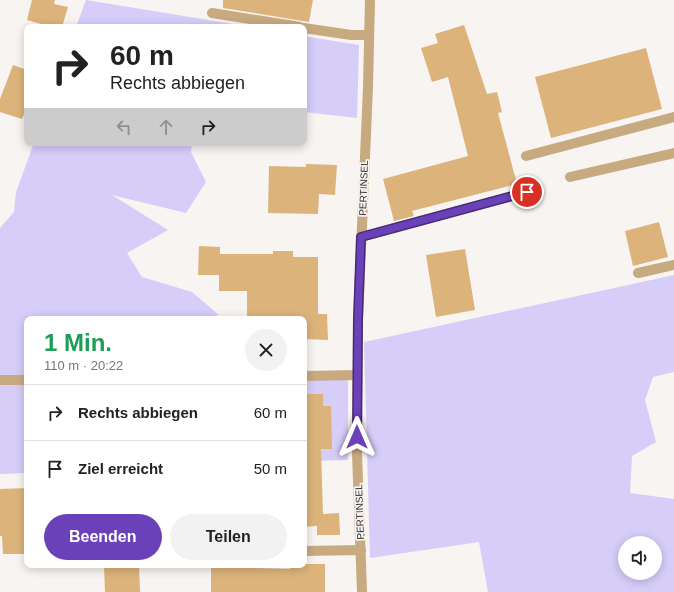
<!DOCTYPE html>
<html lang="de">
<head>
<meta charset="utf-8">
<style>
  :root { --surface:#fff; --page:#f2f2f2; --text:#222; --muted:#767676; --line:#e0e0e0; --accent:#6b41ba }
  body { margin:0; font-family:Arial,sans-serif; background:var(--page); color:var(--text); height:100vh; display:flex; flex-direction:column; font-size:15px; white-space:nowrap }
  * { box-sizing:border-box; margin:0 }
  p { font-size:13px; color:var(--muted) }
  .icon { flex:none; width:22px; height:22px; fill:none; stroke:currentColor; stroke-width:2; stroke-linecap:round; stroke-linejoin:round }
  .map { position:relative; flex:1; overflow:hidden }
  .side { position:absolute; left:24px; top:316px; width:283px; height:252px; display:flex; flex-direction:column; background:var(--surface); border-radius:8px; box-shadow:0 2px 10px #0003 }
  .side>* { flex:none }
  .guide { position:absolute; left:24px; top:24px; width:283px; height:122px; border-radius:8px; box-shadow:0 2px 10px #0003; background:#fff; color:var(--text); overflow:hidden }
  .buttons { position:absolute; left:618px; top:536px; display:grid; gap:8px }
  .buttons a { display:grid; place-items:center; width:44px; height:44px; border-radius:50%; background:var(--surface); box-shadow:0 2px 10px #0003; font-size:20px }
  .pin { position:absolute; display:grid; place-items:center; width:34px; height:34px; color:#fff; margin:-17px; border:2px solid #fff; border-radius:50%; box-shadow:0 1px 4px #0007 }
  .me { position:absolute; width:44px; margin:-22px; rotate:0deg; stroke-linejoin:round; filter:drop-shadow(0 0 3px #0008) }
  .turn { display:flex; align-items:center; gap:14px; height:84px; padding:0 20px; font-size:18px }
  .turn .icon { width:52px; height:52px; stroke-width:2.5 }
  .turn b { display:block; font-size:28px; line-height:34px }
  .lanes { display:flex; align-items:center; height:38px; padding:0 20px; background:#0003; justify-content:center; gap:20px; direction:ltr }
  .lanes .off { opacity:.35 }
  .round { display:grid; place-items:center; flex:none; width:42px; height:42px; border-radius:21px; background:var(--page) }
  .summary { display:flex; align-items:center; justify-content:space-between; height:68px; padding:0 20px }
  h1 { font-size:24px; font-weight:700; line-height:30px; color:#1e9e55 }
  .cta { display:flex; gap:8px; margin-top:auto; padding:8px 20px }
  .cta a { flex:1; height:46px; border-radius:24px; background:var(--accent); color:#fff; font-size:16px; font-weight:700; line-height:46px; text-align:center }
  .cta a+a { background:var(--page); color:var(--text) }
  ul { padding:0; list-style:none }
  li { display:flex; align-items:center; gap:12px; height:56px; padding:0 20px; border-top:1px solid var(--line) }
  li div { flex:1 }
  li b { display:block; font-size:15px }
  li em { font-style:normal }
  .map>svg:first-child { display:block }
</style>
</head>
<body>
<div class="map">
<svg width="674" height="592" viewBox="0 0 674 592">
  <rect width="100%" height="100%" fill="#f7f4f2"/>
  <path fill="#d6cdf9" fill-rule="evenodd" d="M86,0L251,27H76Z
    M304,36L359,45L357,118L304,112Z
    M34,143H192L191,152L206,182L186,213L112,195L168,230L127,253L142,277L192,292L219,315L193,319H27V473L0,474V228L14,212L16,192Z
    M674,275V372L653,377L645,400L656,442L632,456L630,493L674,499V592H488L479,542L370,558L364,342ZM625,543H655V573H625Z
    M304,375L348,378V460L304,461Z"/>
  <path fill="#dcb47b" d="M32,0H55L54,4L68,7L62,27H52L27,20Z
    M223,0H313L309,22L223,8Z
    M464,25L487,94L497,92L502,112L498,113L517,184L412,211L414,216L394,221L383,179L468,156L448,77L432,82L421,48L438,43L435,34Z
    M646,48L662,109L551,138L535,77Z
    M13,65L27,70V107L22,119L0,112V99Z
    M306,164L337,165L335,195L319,194L318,214L268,213L269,166L306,167Z
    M659,222L668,257L633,266L625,231Z
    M199,246L220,247V254H273V251H293V257H318V314H327L328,340L304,339V319H247V291H219V275H198Z
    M465,249L475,310L436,317L426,255Z
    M304,394H323V406H331L332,449H321L323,514L339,513L340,535H317V526L304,527Z
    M27,488V554H3L2,536H0V489Z
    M304,564H325V592H211V565H255L256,568L290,569V565Z
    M104,565H139L140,592H105Z"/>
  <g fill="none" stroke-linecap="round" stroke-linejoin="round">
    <path stroke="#c7aa80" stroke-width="10" d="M212,13L300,27
      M304,28L351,35H369
      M526,156L674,117
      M570,177L674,153
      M361,237L527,192
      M638,273L674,265
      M304,376L357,375
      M0,380H27
      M304,551L361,550"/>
    <path stroke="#c7aa80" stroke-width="10" d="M362,592L357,453L358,319L368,87L370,0"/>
  </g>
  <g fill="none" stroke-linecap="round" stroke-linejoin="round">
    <g stroke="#462a79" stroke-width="10">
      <path id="route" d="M357,437L358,319L361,237L527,192"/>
    </g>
    <use href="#route" stroke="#6b41ba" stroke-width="7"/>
  </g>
  <g text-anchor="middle" stroke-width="3.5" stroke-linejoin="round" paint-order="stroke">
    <g font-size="10" fill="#393837" stroke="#f7f4f2">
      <text transform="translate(363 188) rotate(-88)" y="4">PERTINSEL</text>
      <text transform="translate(359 512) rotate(-92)" y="4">PERTINSEL</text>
    </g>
  </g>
</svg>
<div class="buttons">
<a><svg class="icon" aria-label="sound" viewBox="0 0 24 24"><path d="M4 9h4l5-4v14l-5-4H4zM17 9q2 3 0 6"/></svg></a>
</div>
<div class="pin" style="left:527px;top:192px;background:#d93025"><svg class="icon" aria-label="arrive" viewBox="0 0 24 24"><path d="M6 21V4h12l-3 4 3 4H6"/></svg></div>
<svg class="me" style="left:357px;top:437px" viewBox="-20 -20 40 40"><path d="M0-17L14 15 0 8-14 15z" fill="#6b41ba" stroke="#fff" stroke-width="4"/></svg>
<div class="guide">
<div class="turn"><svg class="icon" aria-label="right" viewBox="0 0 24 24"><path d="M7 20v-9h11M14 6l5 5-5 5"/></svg><div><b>60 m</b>Rechts abbiegen</div></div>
<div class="lanes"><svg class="icon off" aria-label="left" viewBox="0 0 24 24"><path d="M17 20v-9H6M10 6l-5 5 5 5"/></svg><svg class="icon off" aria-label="ahead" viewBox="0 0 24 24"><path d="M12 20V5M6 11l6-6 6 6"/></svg><svg class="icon" aria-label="right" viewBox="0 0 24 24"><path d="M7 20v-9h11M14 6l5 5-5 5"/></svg></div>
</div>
<section class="side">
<div class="summary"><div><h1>1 Min.</h1><p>110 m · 20:22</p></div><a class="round"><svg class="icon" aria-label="close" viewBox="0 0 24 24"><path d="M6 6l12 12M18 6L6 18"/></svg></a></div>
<ul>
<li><svg class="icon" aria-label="right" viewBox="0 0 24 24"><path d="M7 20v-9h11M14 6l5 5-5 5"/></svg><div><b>Rechts abbiegen</b></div><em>60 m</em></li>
<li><svg class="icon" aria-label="arrive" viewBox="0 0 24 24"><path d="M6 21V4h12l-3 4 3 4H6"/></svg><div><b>Ziel erreicht</b></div><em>50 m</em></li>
</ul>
<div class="cta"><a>Beenden</a><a>Teilen</a></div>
</section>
</div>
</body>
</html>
